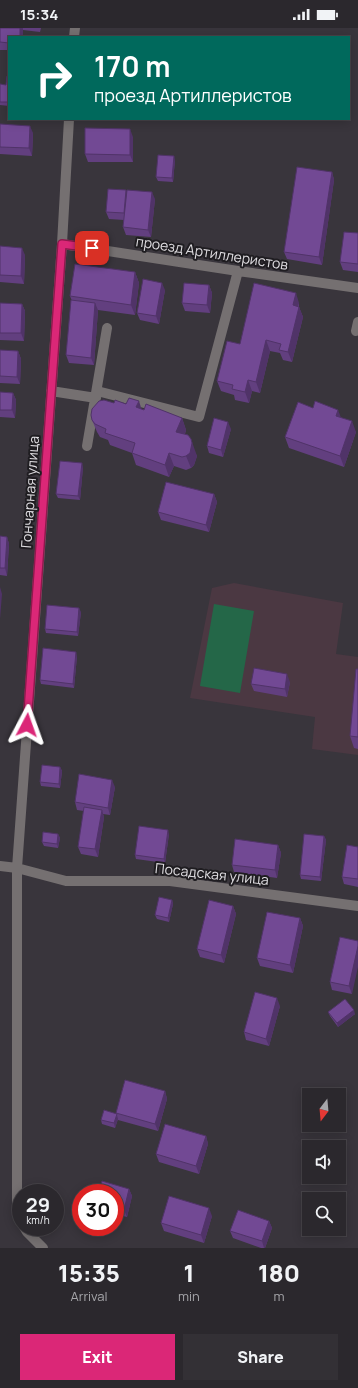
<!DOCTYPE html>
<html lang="en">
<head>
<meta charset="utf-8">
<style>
  :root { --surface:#2b282d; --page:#333035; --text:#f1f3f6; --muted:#a6a6aa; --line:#474449; --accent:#db2777 }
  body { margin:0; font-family:Manrope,sans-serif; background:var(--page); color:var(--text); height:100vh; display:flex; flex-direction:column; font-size:15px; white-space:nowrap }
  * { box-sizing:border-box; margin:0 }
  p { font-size:13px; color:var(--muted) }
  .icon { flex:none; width:22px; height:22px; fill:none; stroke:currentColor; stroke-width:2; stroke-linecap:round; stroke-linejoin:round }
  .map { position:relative; height:1220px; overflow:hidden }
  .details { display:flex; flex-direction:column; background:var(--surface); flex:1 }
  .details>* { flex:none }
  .guide { position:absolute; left:8px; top:8px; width:342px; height:84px; border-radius:0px; box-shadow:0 2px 10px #0003,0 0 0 1px var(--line); background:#00695c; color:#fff; overflow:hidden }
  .needle { width:26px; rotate:196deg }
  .controls { position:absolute; left:302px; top:1060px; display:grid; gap:8px }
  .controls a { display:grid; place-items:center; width:44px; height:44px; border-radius:0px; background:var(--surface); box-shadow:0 2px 10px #0003,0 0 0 1px var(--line); font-size:20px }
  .speed { position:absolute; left:12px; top:1156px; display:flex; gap:8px; font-size:20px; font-weight:700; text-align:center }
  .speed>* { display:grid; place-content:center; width:52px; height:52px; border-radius:50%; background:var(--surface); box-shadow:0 2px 10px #0003,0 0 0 1px var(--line); line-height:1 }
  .speed small { font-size:10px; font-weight:400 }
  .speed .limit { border:6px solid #d22; background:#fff; color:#111 }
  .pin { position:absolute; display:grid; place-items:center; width:34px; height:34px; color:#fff; margin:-17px; border-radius:8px; box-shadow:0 2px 6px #0006 }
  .me { position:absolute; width:44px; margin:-22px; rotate:4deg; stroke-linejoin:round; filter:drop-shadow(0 0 3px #0008) }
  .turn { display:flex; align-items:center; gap:14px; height:84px; padding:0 20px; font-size:18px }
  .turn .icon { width:52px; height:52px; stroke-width:2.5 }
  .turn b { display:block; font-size:28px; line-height:34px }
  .eta { display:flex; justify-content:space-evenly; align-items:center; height:68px; text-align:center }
  .eta b { font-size:24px; font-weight:800; line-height:28px }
  .action { display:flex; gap:8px; margin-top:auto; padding:8px 20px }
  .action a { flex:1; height:46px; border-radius:0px; background:var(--accent); color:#fff; font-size:16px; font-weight:800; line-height:46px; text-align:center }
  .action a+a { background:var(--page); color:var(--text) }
  .status { display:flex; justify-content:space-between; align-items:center; height:28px; padding:0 20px; background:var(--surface); direction:ltr }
  .status svg { height:11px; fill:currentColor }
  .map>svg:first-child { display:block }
</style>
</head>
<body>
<div class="status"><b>15:34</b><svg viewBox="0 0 49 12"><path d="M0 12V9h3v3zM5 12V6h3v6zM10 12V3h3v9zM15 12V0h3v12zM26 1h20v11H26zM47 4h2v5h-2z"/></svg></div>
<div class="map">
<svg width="358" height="1220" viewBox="0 0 358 1220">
  <rect width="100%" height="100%" fill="#39353c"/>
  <path fill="#4b3842" d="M234,555L343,575L336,626L358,629V727L312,721L315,689L190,670L212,560Z"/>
  <path fill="#246748" d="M214,576L254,583L240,665L200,658Z"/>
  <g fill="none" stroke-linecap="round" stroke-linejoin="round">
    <path stroke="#757071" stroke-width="10" d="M74,9L75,0
      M62,216L238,243L358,260
      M356,303L358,294
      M51,363L96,370
      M97,363L199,389L238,243
      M87,418L107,300
      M0,838L17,840L66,853H170L358,878
      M21,1193L17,1185V840L62,216L69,91
      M24,1199L27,1204L43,1220"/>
  </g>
  <path fill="#623f7f" d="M0,0H41L40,4L23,2L9,9V22H0Z
    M9,48V78L0,77V56L6,57Z
    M92,91H130V93Z
    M0,96L33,105L32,128L0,126Z
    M133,109V134H88L85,126Z
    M175,132L173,154L158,153L156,149Z
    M332,144L334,152L322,237L287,231L284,224Z
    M126,162L127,165L155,171L151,209L126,207L123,199L124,192L109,191L106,184Z
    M358,205V244L343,242L340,234Z
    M0,218L25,227L24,256L0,254Z
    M135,244L139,255L135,287L98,282L94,337L69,335L66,327L72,273L70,268Z
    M209,257L212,265L210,285L185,283L182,275Z
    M165,262L159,296L140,292L137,285Z
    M0,275L22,276L25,283L24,313L0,312Z
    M299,275V279L303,289L292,334L283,332L280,325L270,323L260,365L252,363L249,375L235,372L234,367L221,363L217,353L240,316Z
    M0,322L18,323L21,331L20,356L0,355Z
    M0,364L13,365L16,372L15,390L0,389Z
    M142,381L182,390L186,402L185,406L197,428L194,437L191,440L186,442L174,438L169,449L136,437L132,425L110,417L108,412L100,409L97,404L92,392Z
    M341,390L356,404L344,439L289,420L285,409Z
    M231,401L223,429L209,425L207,418Z
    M83,439L80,472L58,470L56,466Z
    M214,466L217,474L209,504L161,492L158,484Z
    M0,508L7,509L9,516L7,548L0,547Z
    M81,584L78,608L46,605L45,601Z
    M77,628L74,660L41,656L40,652Z
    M358,641V721L354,720L350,708Z
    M290,654L287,669L254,663L251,656Z
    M60,739L62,743L60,760L41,758L40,754Z
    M115,759L110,787L103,786L104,789L98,829L81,826L78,819L84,783L77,782L75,774Z
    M58,806L60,810L58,820L44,818L42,814Z
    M169,806L165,835L136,831L135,827Z
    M324,808L326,812L321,853L301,851L300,847Z
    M278,817L281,825L277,850L234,844L232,837Z
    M358,819V859L344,856L342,849Z
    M172,872L173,876L169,894L157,891L155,887Z
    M233,878L236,886L224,935L200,929L197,921Z
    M300,890L303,898L293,945L260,938L257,930Z
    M340,909L352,966L332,962L330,954Z
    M280,978L269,1018L246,1012L244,1004Z
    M328,984L355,986L338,999L330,988Z
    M165,1063L167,1071L158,1103L118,1092V1091L115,1100L102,1096L101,1092L116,1086V1085Z
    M206,1108L208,1116L199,1146L159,1134L156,1126Z
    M129,1161L132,1168L127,1189L115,1186V1165Z
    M212,1188L204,1215L164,1203L161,1195Z
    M269,1193L272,1200L265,1220H261L233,1210L230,1203Z"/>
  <path fill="#503368" d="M20,0H23V9H20Z
    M30,98L33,105L32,128L29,120Z
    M130,101L133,109V134L130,127Z
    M174,128L175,132L173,154L172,150Z
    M332,144L334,152L322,237L319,229Z
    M126,162L128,169L127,192L124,185Z
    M152,164L155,171L151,209L148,202Z
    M22,220L25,227L24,256L21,248Z
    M135,244L139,255L135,287L131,277Z
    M162,255L165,262L159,296L156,288Z
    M209,257L212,265L210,285L207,277Z
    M296,265L299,275L296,287L293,277Z
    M95,275L98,282L94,337L91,330Z
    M22,276L25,283L24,313L21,305Z
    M299,279L303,289L292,334L288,324Z
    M266,312L270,323L260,365L256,354Z
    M18,323L21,331L20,356L17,349Z
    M248,352L252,363L249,375L245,364Z
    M13,365L16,372L15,390L12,382Z
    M139,373L143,386L136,379Z
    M338,382L342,392L336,388Z
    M182,390L186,402L181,416L176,404Z
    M352,393L356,404L344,439L340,428Z
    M228,394L231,401L223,429L221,422Z
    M191,411L197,428L194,437L191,440L186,428Z
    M169,425L174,438L169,449L165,437Z
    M82,435L83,439L80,472L78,468Z
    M214,466L217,474L209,504L206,497Z
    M7,509L9,516L7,548L5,540Z
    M0,559L2,566L0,591Z
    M79,580L81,584L78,608L77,604Z
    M76,624L77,628L74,660L73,656Z
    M287,646L290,654L287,669L285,661Z
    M60,739L62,743L60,760L59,756Z
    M112,752L115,759L110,787L108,780Z
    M102,782L104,789L98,829L95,821Z
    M168,802L169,806L165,835L164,831Z
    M58,806L60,810L58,820L57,816Z
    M324,808L326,812L321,853L320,849Z
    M278,817L281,825L277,850L275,842Z
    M172,872L173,876L169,894L168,890Z
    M233,878L236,886L224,935L221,927Z
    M300,890L303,898L293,945L290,937Z
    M358,918V939L352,966L349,958Z
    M277,970L280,978L269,1018L266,1011Z
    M354,982L355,986L338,999L337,995Z
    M165,1063L167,1071L158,1103L155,1096Z
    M117,1087L118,1091L115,1100L114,1095Z
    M206,1108L208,1116L199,1146L196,1138Z
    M129,1161L132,1168L127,1189L124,1182Z
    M209,1180L212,1188L204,1215L201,1207Z
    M269,1193L272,1200L265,1220H264L262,1213Z"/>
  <path fill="#724994" stroke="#503368" d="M0,0H20V9H9V15L0,14Z
    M7,48H9V74H0V56L6,57Z
    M0,96L30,98L29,120L0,119Z
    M85,100L130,101V127L85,126Z
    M158,127L174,128L172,150L156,149Z
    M297,139L332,144L319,229L284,224Z
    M108,161L126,162L124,185L106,184Z
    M127,162L152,164L148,202L123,199Z
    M344,204L358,205V236L340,234Z
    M0,218L22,220L21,248L0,247Z
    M75,236L135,244L131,277L70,268Z
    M143,251L162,255L156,288L137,285Z
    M184,255L209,257L207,277L182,275Z
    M254,255L296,265L293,277L299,279L288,324L279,322L281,316L266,312L256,354L248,352L245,364L232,361L233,357L217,353L227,313L240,316Z
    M71,272L95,275L91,330L66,327Z
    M0,275L22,276L21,305H0Z
    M0,322L18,323L17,349L0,348Z
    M0,364L13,365L12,382H0Z
    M129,370L139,373L136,379L144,382L146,376L182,390L176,404L188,407L191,411L192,415L190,425L186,428L182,429L169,425L165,437L132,425L135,415L105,405L106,401L95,396L92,392L91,387L92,381L99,373L104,372L114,375L115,372L126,376Z
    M315,373L338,382L336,388L352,393L340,428L285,409L298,374L313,380Z
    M214,390L228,394L221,422L207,418Z
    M60,433L82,435L78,468L56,466Z
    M166,454L214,466L206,497L158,484Z
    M0,508L7,509L5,540H0Z
    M47,577L79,580L77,604L45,601Z
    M43,620L76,624L73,656L40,652Z
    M254,640L287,646L285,661L251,656Z
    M356,641H358V709L350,708Z
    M42,737L60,739L59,756L40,754Z
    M79,746L112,752L108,780L75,774Z
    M84,779L102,782L95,821L78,819Z
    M139,798L168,802L164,831L135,827Z
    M43,804L58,806L57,816L42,814Z
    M304,806L324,808L320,849L300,847Z
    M235,811L278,817L275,842L232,837Z
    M347,817L358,819V851L342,849Z
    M159,869L172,872L168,890L155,887Z
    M209,872L233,878L221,927L197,921Z
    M267,884L300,890L290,937L257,930Z
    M340,909L358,913V918L349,958L330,954Z
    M255,964L277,970L266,1011L244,1004Z
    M345,971L354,982L337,995L328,984Z
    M125,1052L165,1063L155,1096L116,1085Z
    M104,1082L117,1086L114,1095L101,1092Z
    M165,1096L206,1108L196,1138L156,1126Z
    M102,1153L129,1161L124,1182L115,1180V1165H99Z
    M169,1168L209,1180L201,1207L161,1195Z
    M238,1182L269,1193L262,1213L230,1203Z"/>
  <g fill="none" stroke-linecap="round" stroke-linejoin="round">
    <g stroke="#8e194d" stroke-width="10">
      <path id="route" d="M27,697L62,216L92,220"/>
    </g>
    <use href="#route" stroke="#db2777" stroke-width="7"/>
  </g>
  <g text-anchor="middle" stroke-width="4" stroke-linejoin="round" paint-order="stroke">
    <g font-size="14" fill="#e0dee2" stroke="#1f1d21">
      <text transform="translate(212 225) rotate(9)" y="5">проезд Артиллеристов</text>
      <text transform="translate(30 464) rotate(-86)" y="5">Гончарная улица</text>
      <text transform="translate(212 846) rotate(6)" y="5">Посадская улица</text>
    </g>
  </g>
</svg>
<div class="controls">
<a><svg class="needle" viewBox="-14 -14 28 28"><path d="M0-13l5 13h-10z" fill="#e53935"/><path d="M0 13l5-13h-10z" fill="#a6a6aa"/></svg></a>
<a><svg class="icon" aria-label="sound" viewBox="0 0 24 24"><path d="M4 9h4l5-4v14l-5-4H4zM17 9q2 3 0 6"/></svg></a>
<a><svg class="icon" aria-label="search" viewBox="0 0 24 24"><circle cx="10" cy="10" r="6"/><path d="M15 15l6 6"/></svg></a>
</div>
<div class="speed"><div>29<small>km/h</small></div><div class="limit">30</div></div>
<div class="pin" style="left:92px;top:220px;background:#d93025"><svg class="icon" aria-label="arrive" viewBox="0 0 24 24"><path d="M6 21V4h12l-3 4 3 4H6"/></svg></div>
<svg class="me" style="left:27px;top:697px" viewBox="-20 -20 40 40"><path d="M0-17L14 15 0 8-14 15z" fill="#db2777" stroke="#fff" stroke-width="4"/></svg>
<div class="guide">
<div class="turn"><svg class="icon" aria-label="right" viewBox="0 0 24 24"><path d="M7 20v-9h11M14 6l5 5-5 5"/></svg><div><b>170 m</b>проезд Артиллеристов</div></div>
</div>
</div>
<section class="details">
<div class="eta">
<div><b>15:35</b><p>Arrival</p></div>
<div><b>1</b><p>min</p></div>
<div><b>180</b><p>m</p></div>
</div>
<div class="action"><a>Exit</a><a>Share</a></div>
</section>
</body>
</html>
